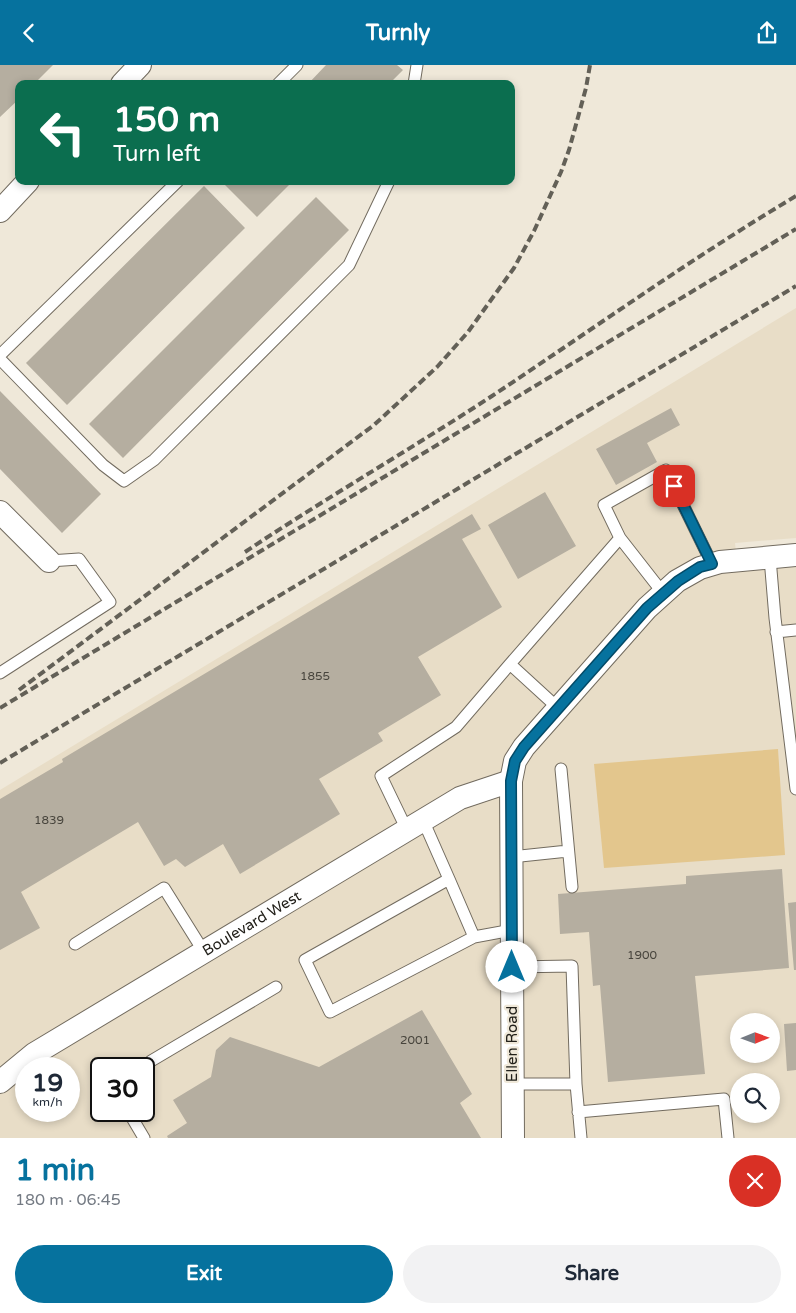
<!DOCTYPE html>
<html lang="en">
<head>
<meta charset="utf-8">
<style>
  :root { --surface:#fff; --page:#f2f2f3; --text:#1f2937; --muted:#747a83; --accent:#06729e }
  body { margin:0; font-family:"Varela Round",sans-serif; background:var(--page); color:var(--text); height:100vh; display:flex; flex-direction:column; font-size:19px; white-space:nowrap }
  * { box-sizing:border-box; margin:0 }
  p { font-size:16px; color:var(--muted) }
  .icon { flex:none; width:28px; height:28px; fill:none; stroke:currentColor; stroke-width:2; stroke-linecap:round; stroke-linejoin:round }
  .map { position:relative; height:1073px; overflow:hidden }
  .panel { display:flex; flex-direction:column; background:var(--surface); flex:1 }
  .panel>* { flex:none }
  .top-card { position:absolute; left:15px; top:15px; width:500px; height:105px; border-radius:10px; box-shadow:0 2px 8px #0003; background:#0b6e4f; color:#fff; overflow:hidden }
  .needle { width:32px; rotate:89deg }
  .fabs { position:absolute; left:730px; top:948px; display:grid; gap:10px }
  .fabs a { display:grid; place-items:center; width:50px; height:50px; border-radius:50%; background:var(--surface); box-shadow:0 2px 8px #0003; font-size:25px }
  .speed { position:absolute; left:15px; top:992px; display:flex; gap:10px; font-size:25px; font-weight:700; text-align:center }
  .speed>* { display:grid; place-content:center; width:65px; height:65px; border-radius:50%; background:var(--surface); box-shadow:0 2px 8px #0003; line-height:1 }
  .speed small { font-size:12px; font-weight:400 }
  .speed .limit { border:2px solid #111; border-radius:8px; background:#fff; color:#111 }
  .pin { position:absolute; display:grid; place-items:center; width:42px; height:42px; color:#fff; margin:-21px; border-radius:10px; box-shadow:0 2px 8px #0006 }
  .me { position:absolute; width:55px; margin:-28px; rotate:0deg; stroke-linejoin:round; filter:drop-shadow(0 0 4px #0008) }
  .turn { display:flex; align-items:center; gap:18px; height:105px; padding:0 15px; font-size:22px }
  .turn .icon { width:65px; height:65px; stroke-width:2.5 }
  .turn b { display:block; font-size:35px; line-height:42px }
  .round { display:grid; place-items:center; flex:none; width:52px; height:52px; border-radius:26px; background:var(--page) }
  .overview { display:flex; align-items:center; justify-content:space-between; height:85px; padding:0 15px }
  h1 { font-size:30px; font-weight:700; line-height:38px; color:var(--accent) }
  .cta { display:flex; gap:10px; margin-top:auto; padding:10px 15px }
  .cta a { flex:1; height:58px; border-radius:30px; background:var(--accent); color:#fff; font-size:20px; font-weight:700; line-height:58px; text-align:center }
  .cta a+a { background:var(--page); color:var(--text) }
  header { display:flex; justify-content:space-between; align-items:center; height:65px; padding:0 15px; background:var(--accent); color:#fff; font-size:22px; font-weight:700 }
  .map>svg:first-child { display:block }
</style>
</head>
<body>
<header><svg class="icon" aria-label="back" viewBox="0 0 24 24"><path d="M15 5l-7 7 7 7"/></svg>Turnly<svg class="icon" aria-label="share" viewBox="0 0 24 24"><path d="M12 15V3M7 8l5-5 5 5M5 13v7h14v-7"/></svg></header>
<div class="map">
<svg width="796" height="1073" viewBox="0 0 796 1073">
  <rect width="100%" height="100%" fill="#efe8d9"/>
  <path fill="#e8ddc7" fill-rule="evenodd" d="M796,243V473L735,478L738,506L796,499V1073H0V725ZM739,956H771V989H739ZM26,1004H69V1046H26ZM101,1004H144V1046H101ZM739,1016H771V1049H739Z"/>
  <path fill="#e3c68d" d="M778,684L785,790L604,803L594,699Z"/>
  <path fill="#b5aea0" d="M0,0H53L34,19H19V34L0,52Z
    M326,0H397L403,5L389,19H308Z
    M221,116H293L257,152Z
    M204,121L245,163L67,340L26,298Z
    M316,132L349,165L123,393L89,359Z
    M0,326L101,429L62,468L0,404Z
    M671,343L680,360L647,378L657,397L616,420L596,384Z
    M545,427L576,481L518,514L488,460Z
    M472,449L481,464L462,474L502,542L418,592L441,630L378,668L383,676L319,714L340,749L240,809L223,779L185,802L176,794L164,801L138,757L21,827L40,863L0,885V734L63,697L62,694Z
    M782,804L789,903L695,911L705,1009L608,1017L600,920L593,921L589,867L560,869L558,829L686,819V811Z
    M796,837V905H794L788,838Z
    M422,945L472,1029L460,1038L481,1073H168L167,1071L187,1058L173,1035L211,1012L216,985L230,972L319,1002Z
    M796,958V1005L787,1006L784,959Z"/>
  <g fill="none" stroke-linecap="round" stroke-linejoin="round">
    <g stroke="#726b5f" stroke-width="13">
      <path id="lane" d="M278,19L297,0
        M414,19L417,0
        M0,290L178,116
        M0,294L103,400L124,416L154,395L349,200L389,116
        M620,473L604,440L666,405L712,499
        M770,493L775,553L796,724
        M776,567L796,565
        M510,599L620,473L663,528
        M0,608L110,537L79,494L49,496
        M561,704L572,822
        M423,755L449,814
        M407,765L381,711L456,662L510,599L558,643
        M511,792L568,786
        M474,872L449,814L305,895L330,947L474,872L512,865
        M75,879L164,823L204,887
        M512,902L572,901L576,1019H513
        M143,1004L151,996L276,922
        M576,1019L581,1073
        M128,1046L144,1073
        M578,1047L724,1034L728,1073"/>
    </g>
    <g stroke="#726b5f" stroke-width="24">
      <g id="street">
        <path d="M122,19L140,0"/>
        <path d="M0,146L28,116"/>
        <path d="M0,447L49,496"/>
        <path id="s1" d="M0,1017L34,989L460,733L511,716"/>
        <path d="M513,1073L511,716L515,696L524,682L647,543L677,516L700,503L720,497L796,490"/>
      </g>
    </g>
    <use href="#lane" stroke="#fff" stroke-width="11"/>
    <use href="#street" stroke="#fff" stroke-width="22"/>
    <path stroke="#636057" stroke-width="4" stroke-dasharray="8 4" stroke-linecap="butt" d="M245,487C326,433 411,384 492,331C593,264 692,193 796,131
      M19,625L374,360L437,302L468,267L514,203L534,166L561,107L569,85L586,23L590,0
      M0,643L796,164
      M0,698L796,221"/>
  </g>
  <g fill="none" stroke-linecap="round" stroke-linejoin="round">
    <g stroke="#044a67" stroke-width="12">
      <path id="route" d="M512,902L511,716L515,696L524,682L647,543L678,516L700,502L712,499L674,421"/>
    </g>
    <use href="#route" stroke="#06729e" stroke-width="9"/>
  </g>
  <g text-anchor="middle" stroke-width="4.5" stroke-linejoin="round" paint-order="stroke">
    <g font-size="12" fill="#47443c">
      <text x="315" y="615">1855</text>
      <text x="49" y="759">1839</text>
      <text x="642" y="894">1900</text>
      <text x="415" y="979">2001</text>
    </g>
    <g font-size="15" fill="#22201a" stroke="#efe8d9">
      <text dy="5" stroke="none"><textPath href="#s1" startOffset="298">Boulevard West</textPath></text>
      <text transform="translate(512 979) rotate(-90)" y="5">Ellen Road</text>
    </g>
  </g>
</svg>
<div class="fabs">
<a><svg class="needle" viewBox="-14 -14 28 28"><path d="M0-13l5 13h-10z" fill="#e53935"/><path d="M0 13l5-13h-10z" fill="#747a83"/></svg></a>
<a><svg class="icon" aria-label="search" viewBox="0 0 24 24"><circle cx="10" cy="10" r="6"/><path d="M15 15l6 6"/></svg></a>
</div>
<div class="speed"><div>19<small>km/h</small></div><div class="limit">30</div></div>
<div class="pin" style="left:674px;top:421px;background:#d93025"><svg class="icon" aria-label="arrive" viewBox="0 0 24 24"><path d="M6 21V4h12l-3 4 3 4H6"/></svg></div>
<svg class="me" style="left:512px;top:902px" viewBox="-20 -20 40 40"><circle r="19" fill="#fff"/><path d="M0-13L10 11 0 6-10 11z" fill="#06729e"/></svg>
<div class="top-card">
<div class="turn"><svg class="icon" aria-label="left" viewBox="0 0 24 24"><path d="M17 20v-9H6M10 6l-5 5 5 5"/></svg><div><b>150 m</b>Turn left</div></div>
</div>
</div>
<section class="panel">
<div class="overview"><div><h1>1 min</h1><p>180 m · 06:45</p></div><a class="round" style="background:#d93025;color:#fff"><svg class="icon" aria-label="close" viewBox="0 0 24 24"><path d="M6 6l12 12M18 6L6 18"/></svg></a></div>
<div class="cta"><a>Exit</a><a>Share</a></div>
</section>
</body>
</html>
